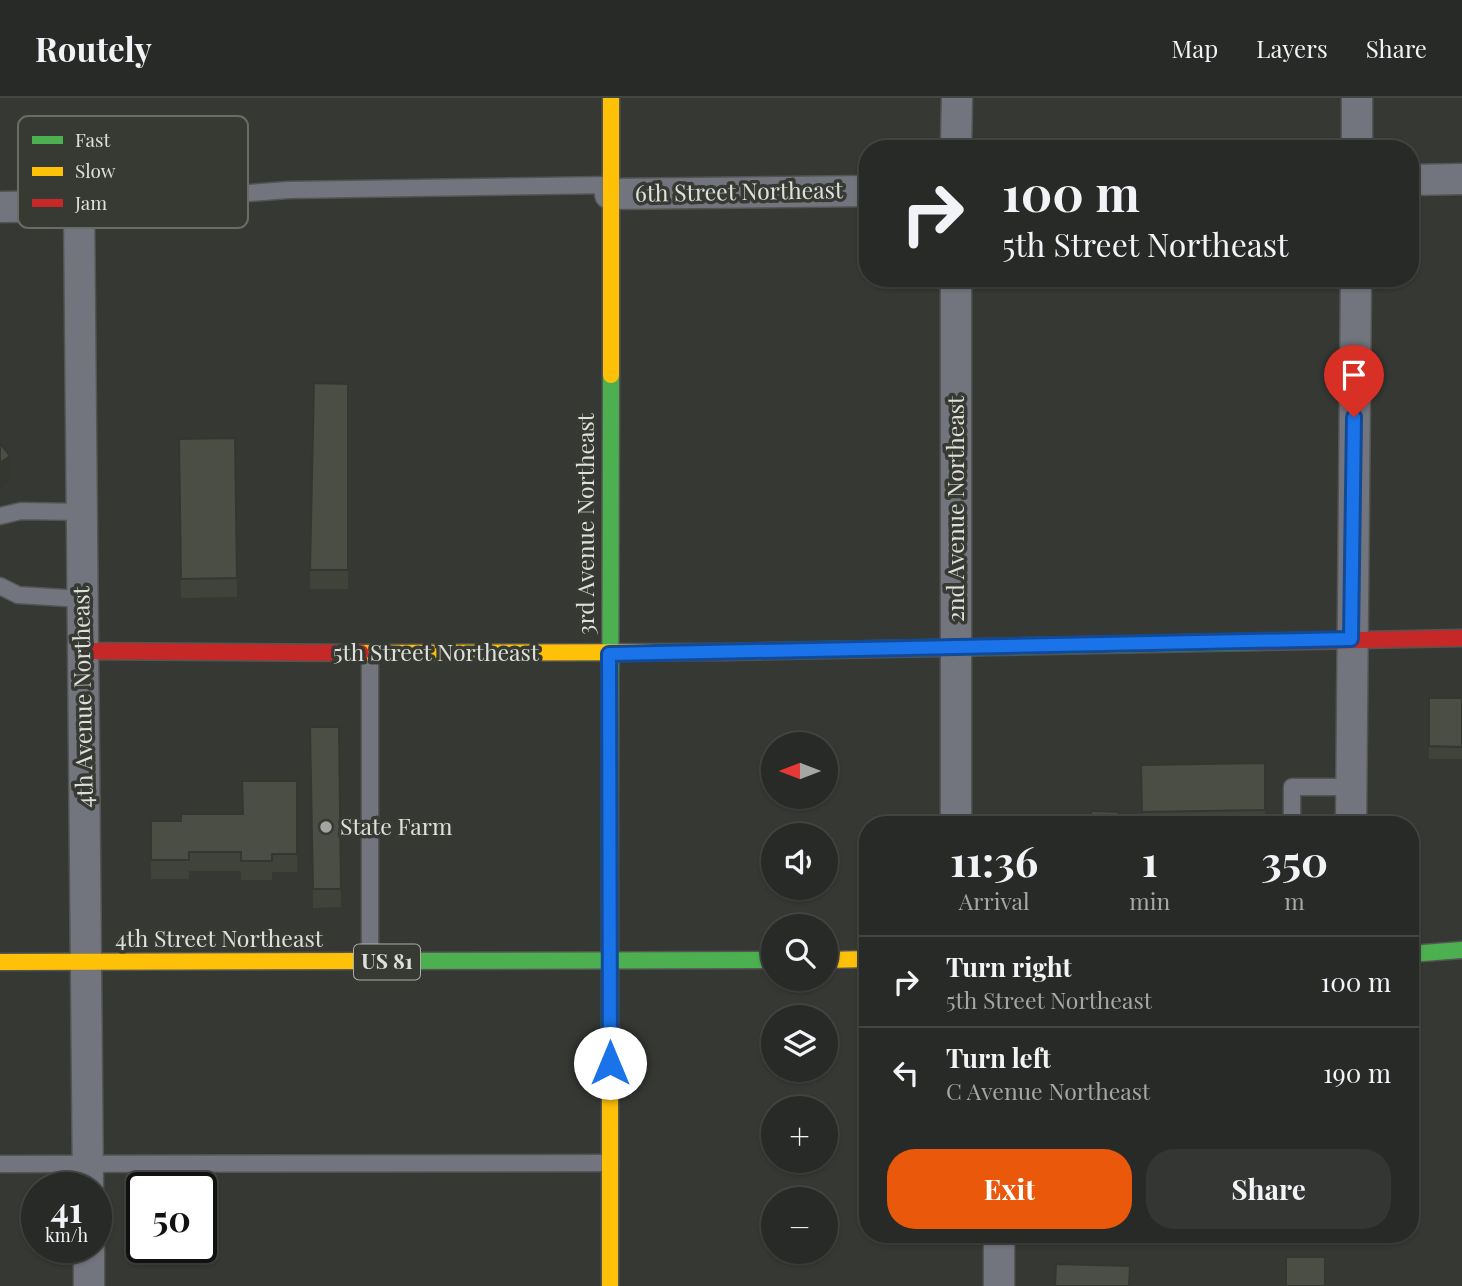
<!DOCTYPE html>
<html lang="en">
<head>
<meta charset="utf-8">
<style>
  :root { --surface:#282a27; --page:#343633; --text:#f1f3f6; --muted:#a5a7a7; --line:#444644; --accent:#ea580c }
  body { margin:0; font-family:"Playfair Display",serif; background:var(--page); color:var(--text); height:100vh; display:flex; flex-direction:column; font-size:26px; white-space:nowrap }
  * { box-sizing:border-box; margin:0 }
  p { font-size:23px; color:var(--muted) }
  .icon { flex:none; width:38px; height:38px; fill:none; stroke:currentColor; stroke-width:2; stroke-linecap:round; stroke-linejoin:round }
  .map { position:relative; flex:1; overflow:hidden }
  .panel { position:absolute; left:859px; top:718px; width:560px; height:427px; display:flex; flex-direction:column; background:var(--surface); border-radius:28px; box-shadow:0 2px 5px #0004,0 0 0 2px var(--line) }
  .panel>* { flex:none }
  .guide { position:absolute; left:859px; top:42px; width:560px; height:147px; border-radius:28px; box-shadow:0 2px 5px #0004,0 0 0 2px var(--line); background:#282a27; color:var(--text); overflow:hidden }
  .needle { width:46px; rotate:270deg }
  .tools { position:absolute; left:761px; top:634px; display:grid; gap:14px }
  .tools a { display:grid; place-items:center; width:77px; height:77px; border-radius:50%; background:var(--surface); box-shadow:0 2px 5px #0004,0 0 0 2px var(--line); font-size:35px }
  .speed { position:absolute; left:21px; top:1074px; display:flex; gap:14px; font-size:35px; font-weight:700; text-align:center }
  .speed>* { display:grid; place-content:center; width:91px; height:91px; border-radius:50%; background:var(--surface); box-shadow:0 2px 5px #0004,0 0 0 2px var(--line); line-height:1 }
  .speed small { font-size:18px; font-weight:400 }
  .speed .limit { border:4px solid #111; border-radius:10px; background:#fff; color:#111 }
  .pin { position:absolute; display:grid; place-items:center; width:60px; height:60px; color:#fff; margin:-72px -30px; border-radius:50% 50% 50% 0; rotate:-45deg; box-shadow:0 0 7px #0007 }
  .pin .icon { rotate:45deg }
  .me { position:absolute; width:77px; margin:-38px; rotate:0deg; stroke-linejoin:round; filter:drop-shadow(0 0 5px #0008) }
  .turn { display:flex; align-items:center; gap:24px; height:147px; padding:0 28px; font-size:32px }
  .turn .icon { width:91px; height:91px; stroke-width:2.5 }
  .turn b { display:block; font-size:49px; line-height:60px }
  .eta { display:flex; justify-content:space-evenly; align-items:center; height:119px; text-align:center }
  .eta b { font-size:42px; font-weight:700; line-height:49px }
  .action { display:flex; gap:14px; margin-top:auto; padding:14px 28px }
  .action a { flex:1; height:80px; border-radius:28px; background:var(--accent); color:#fff; font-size:28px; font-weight:700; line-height:80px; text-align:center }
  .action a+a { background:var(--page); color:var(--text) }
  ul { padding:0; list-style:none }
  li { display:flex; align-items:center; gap:21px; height:91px; padding:0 28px; border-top:2px solid var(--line) }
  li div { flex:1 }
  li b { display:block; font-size:26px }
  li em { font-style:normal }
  header { display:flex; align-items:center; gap:42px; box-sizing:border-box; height:98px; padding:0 35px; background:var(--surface); border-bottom:2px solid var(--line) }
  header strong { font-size:33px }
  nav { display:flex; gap:38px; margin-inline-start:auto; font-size:24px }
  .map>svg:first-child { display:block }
</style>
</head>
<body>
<header>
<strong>Routely</strong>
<nav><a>Map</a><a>Layers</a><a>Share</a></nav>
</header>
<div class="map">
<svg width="1462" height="1188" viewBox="0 0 1462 1188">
  <rect width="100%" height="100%" fill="#363834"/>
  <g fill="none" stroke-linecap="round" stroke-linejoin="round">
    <g stroke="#545553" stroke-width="19">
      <path id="lane" d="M79,108L288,92L610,87
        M0,418L21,413L81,414
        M0,488L18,497L82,501
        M370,555V864
        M1292,726V689H1351
        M0,1066L610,1065"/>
    </g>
    <g stroke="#545553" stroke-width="33">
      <path id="street" d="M956,51L957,0
        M1357,51V0
        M1410,82L1462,81
        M610,96L868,93
        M0,109L79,108L88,1090
        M956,726V180
        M1351,726L1356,180
        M999,1136V1188
        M89,1150V1188"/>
    </g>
    <g stroke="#545553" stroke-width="19">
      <path id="fast" d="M725,554L1257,544
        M610,730L611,277
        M1410,856L1462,852
        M362,863L774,862"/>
    </g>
    <g stroke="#545553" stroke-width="19">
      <path id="slow" d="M611,277V0
        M361,555L725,554
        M826,862L868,861
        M0,864L362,863
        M610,1188V730"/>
    </g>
    <g stroke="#545553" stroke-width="19">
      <path id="jam" d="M1257,544L1462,540
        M82,553L361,555"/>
    </g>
    <use href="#lane" stroke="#72757e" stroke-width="16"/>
    <use href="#street" stroke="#72757e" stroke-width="30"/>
    <use href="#fast" stroke="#4caf50" stroke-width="16"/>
    <use href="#slow" stroke="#ffc107" stroke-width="16"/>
    <use href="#jam" stroke="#c62828" stroke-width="16"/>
  </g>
  <path fill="#40433a" d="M348,286V491H310V472Z
    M235,340L237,499L181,500L179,341Z
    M1429,600H1462V661H1429Z
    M310,629H339L341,809L313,810Z
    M1265,665V726H1142L1141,667Z
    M297,683V774H272V782H241V773H189V781H151V723H181L242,716Z"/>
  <path fill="#343730" d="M10,358V382L0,390V365Z"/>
  <path fill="#4b4e44" stroke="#343730" stroke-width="2" d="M314,285L348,286V472H310Z
    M235,340L237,480L181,481L179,341Z
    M0,345L10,358L0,365Z
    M1429,600H1462V649L1429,648Z
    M310,629H339L341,791H313Z
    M1265,665V712L1142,714L1141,667Z
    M242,683H297V756H272V763H241V754H189V762H151V723H181V716H243Z
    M1091,713L1119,714V726H1091Z
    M1286,1159H1325V1188H1286Z
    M1056,1166L1130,1168L1129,1188H1055Z"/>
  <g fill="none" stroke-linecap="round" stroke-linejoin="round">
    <g stroke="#114b97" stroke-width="18">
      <path id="route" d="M610,965L609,556L1351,541L1354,319"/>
    </g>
    <use href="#route" stroke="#1a73e8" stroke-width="12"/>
  </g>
  <circle fill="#a4a5a1" stroke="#373933" stroke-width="2.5" cx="326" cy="729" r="7"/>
  <g text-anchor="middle" stroke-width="7" stroke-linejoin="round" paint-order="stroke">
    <rect fill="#373933" stroke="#adaea9" stroke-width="2" x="354" y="846.5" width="66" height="35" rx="5"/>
    <g font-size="21" font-weight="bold" fill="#dfe0dc">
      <text x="387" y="871">US 81</text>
    </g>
    <g font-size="23" fill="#dfe0dc" stroke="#373933">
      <text transform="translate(739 94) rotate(-1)" y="8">6th Street Northeast</text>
      <text transform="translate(956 411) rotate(-90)" y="8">2nd Avenue Northeast</text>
      <text transform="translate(586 426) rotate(-90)" y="8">3rd Avenue Northeast</text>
      <text x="436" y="563">5th Street Northeast</text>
      <text transform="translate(83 599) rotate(-91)" y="8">4th Avenue Northeast</text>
      <text x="219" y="849">4th Street Northeast</text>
    </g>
    <g font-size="23" fill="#dfe0dc" stroke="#373933" text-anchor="start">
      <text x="340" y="737">State Farm</text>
    </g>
  </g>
  <rect x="18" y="18" width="230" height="112" rx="10" fill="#373933" stroke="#696b66" stroke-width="2"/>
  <rect x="32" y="38" width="31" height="8" fill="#4caf50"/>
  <rect x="32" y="69" width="31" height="9" fill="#ffc107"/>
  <rect x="32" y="101" width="31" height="8" fill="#c62828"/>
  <g font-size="19" fill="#dfe0dc">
    <text x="75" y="49">Fast</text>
    <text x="75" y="80">Slow</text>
    <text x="75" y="112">Jam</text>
  </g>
</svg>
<div class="tools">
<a><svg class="needle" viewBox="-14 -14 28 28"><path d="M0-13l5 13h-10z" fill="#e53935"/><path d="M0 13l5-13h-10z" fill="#a5a7a7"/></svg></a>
<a><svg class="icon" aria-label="sound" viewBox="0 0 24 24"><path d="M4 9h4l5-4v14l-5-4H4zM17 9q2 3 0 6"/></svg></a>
<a><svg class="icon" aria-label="search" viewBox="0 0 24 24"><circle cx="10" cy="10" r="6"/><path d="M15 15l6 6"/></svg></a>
<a><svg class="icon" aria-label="layers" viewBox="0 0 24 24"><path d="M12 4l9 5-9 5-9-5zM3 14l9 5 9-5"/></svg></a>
<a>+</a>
<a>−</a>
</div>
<div class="speed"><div>41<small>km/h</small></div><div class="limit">50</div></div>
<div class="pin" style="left:1354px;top:319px;background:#d93025"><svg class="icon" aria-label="arrive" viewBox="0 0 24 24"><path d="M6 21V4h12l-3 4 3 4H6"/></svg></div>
<svg class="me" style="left:610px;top:965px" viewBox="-20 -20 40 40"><circle r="19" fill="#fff"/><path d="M0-13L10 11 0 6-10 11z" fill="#1a73e8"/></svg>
<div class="guide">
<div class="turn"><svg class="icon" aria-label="right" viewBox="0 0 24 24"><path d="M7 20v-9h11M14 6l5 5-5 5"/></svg><div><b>100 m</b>5th Street Northeast</div></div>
</div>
<section class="panel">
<div class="eta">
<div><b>11:36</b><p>Arrival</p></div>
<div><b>1</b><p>min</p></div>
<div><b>350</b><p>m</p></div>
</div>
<ul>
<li><svg class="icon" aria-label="right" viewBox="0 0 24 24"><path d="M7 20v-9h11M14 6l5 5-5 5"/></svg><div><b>Turn right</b><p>5th Street Northeast</p></div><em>100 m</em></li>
<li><svg class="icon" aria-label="left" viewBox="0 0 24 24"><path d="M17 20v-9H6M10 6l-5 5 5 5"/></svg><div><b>Turn left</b><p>C Avenue Northeast</p></div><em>190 m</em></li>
</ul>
<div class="action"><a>Exit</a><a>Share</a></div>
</section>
</div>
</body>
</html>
